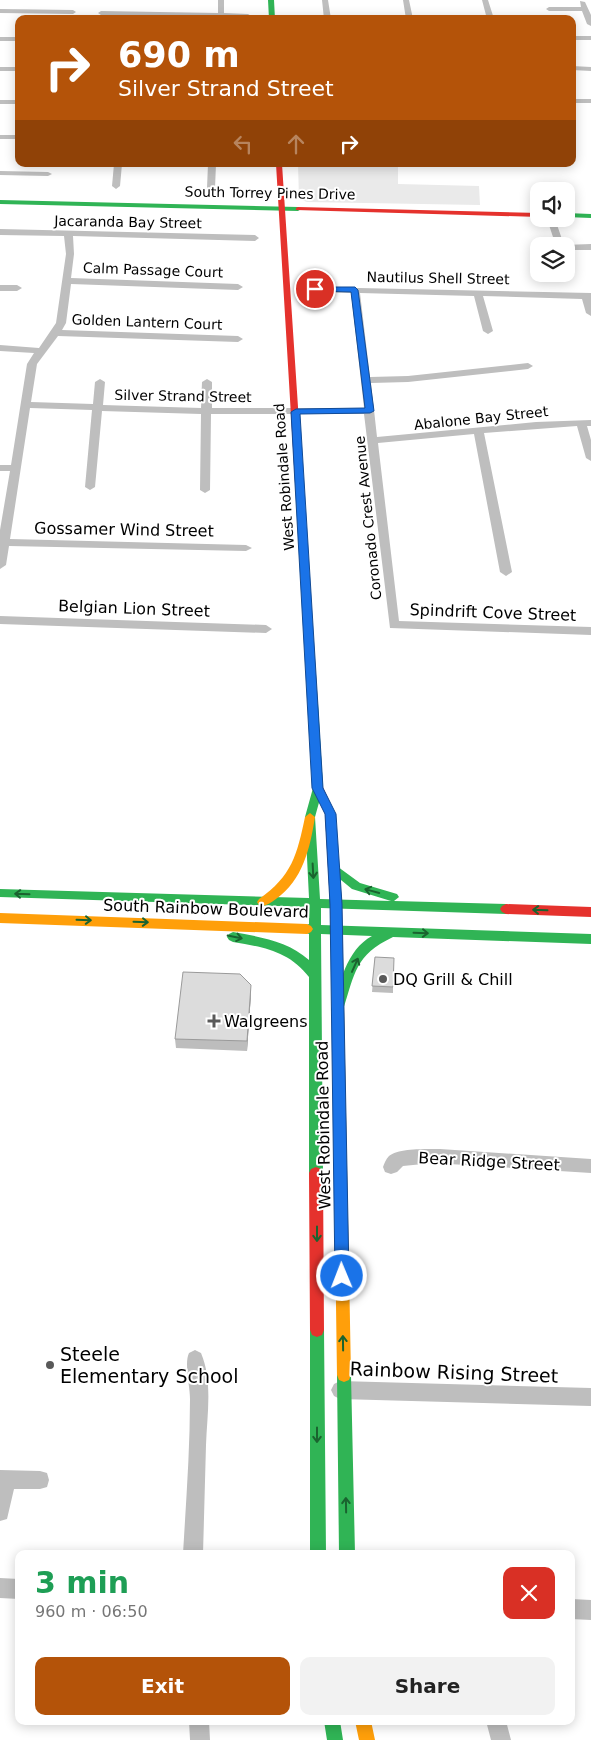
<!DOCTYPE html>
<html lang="en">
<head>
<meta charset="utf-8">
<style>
  :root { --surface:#fff; --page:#f2f2f2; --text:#222; --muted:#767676; --accent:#b45309 }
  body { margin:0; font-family:"DejaVu Sans",sans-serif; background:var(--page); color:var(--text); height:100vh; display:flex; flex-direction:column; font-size:19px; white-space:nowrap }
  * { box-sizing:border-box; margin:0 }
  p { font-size:16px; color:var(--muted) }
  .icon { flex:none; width:28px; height:28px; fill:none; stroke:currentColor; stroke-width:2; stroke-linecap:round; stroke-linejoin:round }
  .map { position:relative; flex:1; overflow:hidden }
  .panel { position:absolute; left:15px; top:1550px; width:560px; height:175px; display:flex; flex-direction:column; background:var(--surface); border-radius:10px; box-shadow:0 2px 12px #0003 }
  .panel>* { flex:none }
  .hud { position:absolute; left:15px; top:15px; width:561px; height:152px; border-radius:10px; box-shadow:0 2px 12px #0003; background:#b45309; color:#fff; overflow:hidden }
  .controls { position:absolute; left:530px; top:182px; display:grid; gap:10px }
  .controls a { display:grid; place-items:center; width:45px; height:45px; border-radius:10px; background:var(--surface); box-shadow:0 2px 12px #0003; font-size:25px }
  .pin { position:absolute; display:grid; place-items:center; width:42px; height:42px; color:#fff; margin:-21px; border:2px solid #fff; border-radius:50%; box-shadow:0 1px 5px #0007 }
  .me { position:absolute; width:55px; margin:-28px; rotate:359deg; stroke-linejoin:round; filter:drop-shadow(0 0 4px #0008) }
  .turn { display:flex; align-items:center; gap:18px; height:105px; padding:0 20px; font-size:22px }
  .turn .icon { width:65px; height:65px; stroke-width:2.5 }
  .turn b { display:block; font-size:35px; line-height:42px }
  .lanes { display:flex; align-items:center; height:48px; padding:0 20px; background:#0003; justify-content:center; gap:25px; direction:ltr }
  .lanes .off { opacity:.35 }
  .round { display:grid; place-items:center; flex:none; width:52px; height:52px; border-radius:10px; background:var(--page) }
  .overview { display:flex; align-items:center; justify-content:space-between; height:85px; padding:0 20px }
  h1 { font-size:30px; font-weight:600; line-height:38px; color:#1e9e55 }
  .cta { display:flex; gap:10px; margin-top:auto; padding:10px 20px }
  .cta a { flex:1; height:58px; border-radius:10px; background:var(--accent); color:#fff; font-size:20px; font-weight:600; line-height:58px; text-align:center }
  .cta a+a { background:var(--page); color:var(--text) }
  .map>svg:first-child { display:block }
</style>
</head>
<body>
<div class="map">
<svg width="591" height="1740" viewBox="0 0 591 1740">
  <rect width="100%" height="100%" fill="#fff"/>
  <path fill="#eaeaea" d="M298,164H398V184L479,186L480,205L307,202L299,199Z"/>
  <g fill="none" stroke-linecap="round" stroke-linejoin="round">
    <path fill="#bebebe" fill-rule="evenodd" d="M218,0H224V13L248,14L251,16L248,18L101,15L98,13L101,11L218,13Z
      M322,0H328L331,19H324Z
      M403,0H409L413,19H406Z
      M482,0H488L494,19H487Z
      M580,1L585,2L591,15V26L587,24L582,11H549L546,9L549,7H581Z
      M0,9L73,10L76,12L73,14L0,13Z
      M572,36H591V40H572Z
      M0,37H19V41H0Z
      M572,66L591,67V71L572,70Z
      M0,67H19V71H0Z
      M572,99H591V103H572Z
      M0,100H19V104H0Z
      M0,135H19V139H0Z
      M114,164H122L120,186L116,189L112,186Z
      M208,164H216L215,188L211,191L207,188Z
      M0,171L48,172L52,174L48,176L0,175Z
      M547,219H555L564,245L591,244V250H566V246H556Z
      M0,229L255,235L259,238L255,241L73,236L74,254L71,278L238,284L243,287L238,290L71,284L66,323L62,330L238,336L243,339L238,342L58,336L37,364L31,402L93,404L95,382L100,379L105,382L103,405L201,408L202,382L207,379L212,382V408H364L351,293L315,292L310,289L312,287L591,293V316L586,313L582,299L483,296L493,331L488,334L483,331L474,296L360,293L370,377L408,376L528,363L533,366L528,369L408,382L371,383L377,437L536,422L591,420V426H587L591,440V461L586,458L577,426L484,433L512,572L506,576L500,572L474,434L378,443L399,621L591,627V635L390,628L364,414H211L210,490L205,493L200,490L201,414L102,411L95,487L90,490L85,487L92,410L30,408L10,539L246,545L252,548L246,551L9,546L6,565L0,569V530L10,471H0V465H11L27,364L34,353L0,351V345L39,348L56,323L66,254L64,236L0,235Z
      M0,285H17L22,288L17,291H0Z
      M0,616L266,625L272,629L266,633L0,624Z
      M440,1149L591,1159V1173L433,1163L403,1166L397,1172L391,1174L385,1172L383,1167C384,1164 386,1159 389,1156C398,1148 428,1149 440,1149Z
      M195,1350L201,1353C213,1381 207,1416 206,1445C205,1481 204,1518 203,1554H183C186,1502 190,1450 190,1399C190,1386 184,1363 189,1353Z
      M340,1381L591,1388V1406L340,1399L334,1396L331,1390L334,1384Z
      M0,1470L40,1471L47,1473L49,1480L47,1487L40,1489H14L7,1519L0,1521Z
      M0,1578L19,1579V1599L0,1598Z
      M571,1599L591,1600V1620L571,1619Z
      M189,1721H209L210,1740H190Z
      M486,1721H506L511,1740H491Z"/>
    <path fill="#30b455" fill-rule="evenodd" d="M268,0H274L275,19H269Z
      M0,200L298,207L301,209L298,211L0,204Z
      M566,213L591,214V218L566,217Z
      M313,700L318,704L323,788L315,817L320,899L391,901L352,889L330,871L328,868L330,865L334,864L360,883L397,894L399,897L394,901L506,904L510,906L512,909L510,912L506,914L321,908V925L591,934V944L393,937C355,955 355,973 343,1010L341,1014L337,1015L333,1014L331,1010C340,984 346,950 372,936L321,934L323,1173L321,1177L316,1179L311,1177L309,1173V977C289,951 263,947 233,942L229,940L227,937L229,934L233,932C260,937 288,941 309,960V934L303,932L301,929L303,926L309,924V907L0,897V889L309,898L305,817L313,788L308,704Z
      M317,1323L322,1325L324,1330L326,1554H310V1330L312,1325Z
      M344,1368L349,1370L351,1375L355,1554H339L337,1375L339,1370Z
      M324,1721H340L343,1740H327Z"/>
    <path fill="#ff9f0a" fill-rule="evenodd" d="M299,480L303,483L318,704L313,708L308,704L295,483Z
      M310,813L315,817C310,848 303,880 276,899C270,903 266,907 259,905L257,902L259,899C292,876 297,855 305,817Z
      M0,913L307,924L311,926L313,929L311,932L307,934L0,923Z
      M337,948L341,950L343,953L351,1375L349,1380L344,1382L339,1380L337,1375L331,953L333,950Z
      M355,1721H371L375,1740H359Z"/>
    <path fill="#e5322d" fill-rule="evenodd" d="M276,164H282L303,483L299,486L295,483Z
      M298,207L539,213V217L296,210V208Z
      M318,784L322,785L335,814L342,904L343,953L341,956H333L331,953L330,904L325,814L313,788Z
      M506,904L591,907V917L506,914L502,912L500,909L502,906Z
      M316,1167L321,1169L323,1173L324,1330L322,1335L317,1337L312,1335L310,1330L309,1173L311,1169Z"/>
  </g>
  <path fill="#bdbdbd" d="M375,957L393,987V993L372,992Z
    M251,994L247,1051L176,1048L175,1039Z"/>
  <path fill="#9a9a9a" d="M251,985V994L247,1051V1041Z"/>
  <path fill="#dcdcdc" stroke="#9a9a9a" d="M375,957L394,958L393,987L372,986Z
    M183,972L240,974L251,985L247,1041L175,1039Z"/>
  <defs><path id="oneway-shaft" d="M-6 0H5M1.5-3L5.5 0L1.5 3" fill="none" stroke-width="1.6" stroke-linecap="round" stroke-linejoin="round" transform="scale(1.25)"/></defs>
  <g stroke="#1a632f">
    <use href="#oneway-shaft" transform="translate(313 871) rotate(87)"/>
    <use href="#oneway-shaft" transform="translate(372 891) rotate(-165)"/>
    <use href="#oneway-shaft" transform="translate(22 894) rotate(-178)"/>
    <use href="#oneway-shaft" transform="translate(540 910) rotate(-178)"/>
    <use href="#oneway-shaft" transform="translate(84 920) rotate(2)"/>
    <use href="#oneway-shaft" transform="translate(141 922) rotate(2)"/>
    <use href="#oneway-shaft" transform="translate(421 933) rotate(2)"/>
    <use href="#oneway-shaft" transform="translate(235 937) rotate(11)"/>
    <use href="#oneway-shaft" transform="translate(355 965) rotate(-66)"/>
    <use href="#oneway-shaft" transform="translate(317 1234) rotate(90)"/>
    <use href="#oneway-shaft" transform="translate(343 1343) rotate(-91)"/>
    <use href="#oneway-shaft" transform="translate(317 1435) rotate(90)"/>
    <use href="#oneway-shaft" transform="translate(346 1505) rotate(-91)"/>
  </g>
  <path fill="#1a73e8" stroke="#114b97" d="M312,287H355L358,290L374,411L370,413L300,414L323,788L336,814L342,904L349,1276L347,1281L342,1283L337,1281L335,1276L330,904L325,814L312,788L291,412L296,409L365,408L351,292L315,291L312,290Z"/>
  <g fill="#595959" stroke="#fff" stroke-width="2">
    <circle cx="383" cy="979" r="5"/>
    <path d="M211.5 1013.5h5v5h5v5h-5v5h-5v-5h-5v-5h5z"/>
    <circle cx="50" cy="1365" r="5"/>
  </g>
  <g text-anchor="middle" stroke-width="4" stroke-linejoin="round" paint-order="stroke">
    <g font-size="14" fill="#000" stroke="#fff">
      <text transform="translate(270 193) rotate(1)" y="5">South Torrey Pines Drive</text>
      <text transform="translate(128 222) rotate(1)" y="5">Jacaranda Bay Street</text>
      <text transform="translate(153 270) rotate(2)" y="5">Calm Passage Court</text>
      <text transform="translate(438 278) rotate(1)" y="5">Nautilus Shell Street</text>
      <text transform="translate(147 322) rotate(2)" y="5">Golden Lantern Court</text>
      <text transform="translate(183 396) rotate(1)" y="5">Silver Strand Street</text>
      <text transform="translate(481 418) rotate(-6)" y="5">Abalone Bay Street</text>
      <text transform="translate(284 477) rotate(-94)" y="5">West Robindale Road</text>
      <text transform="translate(368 518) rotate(-96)" y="5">Coronado Crest Avenue</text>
    </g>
    <g font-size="16" fill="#000" stroke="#fff">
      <text transform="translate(124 529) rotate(1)" y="6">Gossamer Wind Street</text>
      <text transform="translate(134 608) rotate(2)" y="6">Belgian Lion Street</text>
      <text transform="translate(493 612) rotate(2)" y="6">Spindrift Cove Street</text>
      <text transform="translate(206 908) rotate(2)" y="6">South Rainbow Boulevard</text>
      <text transform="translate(323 1125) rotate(-91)" y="6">West Robindale Road</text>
      <text transform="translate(489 1161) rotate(3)" y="6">Bear Ridge Street</text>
    </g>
    <g font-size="16" fill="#000" stroke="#fff" text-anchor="start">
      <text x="393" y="985">DQ Grill &amp; Chill</text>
      <text x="224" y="1027">Walgreens</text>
    </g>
    <g font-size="19" fill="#000" stroke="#fff" text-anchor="start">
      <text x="60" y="1361">Steele<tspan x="60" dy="22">Elementary School</tspan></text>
    </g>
    <g font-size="19" fill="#000" stroke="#fff">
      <text transform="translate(454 1372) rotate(2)" y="7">Rainbow Rising Street</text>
    </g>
  </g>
</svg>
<div class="controls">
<a><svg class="icon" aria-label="sound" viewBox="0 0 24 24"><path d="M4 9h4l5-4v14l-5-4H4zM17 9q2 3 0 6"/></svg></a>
<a><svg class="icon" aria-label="layers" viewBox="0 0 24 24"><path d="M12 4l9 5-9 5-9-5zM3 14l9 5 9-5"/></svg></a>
</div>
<div class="pin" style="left:315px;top:289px;background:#d93025"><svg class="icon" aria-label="arrive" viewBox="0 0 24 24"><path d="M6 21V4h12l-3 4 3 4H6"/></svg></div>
<svg class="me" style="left:342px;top:1276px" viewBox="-20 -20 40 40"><circle r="17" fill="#1a73e8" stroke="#fff" stroke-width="3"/><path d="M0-11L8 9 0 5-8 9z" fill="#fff"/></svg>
<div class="hud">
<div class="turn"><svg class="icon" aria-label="right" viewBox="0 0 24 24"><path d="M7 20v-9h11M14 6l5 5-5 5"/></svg><div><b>690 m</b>Silver Strand Street</div></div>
<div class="lanes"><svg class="icon off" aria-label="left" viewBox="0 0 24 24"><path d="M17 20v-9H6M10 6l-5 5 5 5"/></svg><svg class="icon off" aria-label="ahead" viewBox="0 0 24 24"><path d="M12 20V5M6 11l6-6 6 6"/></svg><svg class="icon" aria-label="right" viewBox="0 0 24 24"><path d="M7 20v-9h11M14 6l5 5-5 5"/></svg></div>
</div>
<section class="panel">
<div class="overview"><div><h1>3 min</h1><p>960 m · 06:50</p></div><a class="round" style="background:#d93025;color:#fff"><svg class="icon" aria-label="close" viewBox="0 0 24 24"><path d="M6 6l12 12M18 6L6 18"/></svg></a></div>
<div class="cta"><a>Exit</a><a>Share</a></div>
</section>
</div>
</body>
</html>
